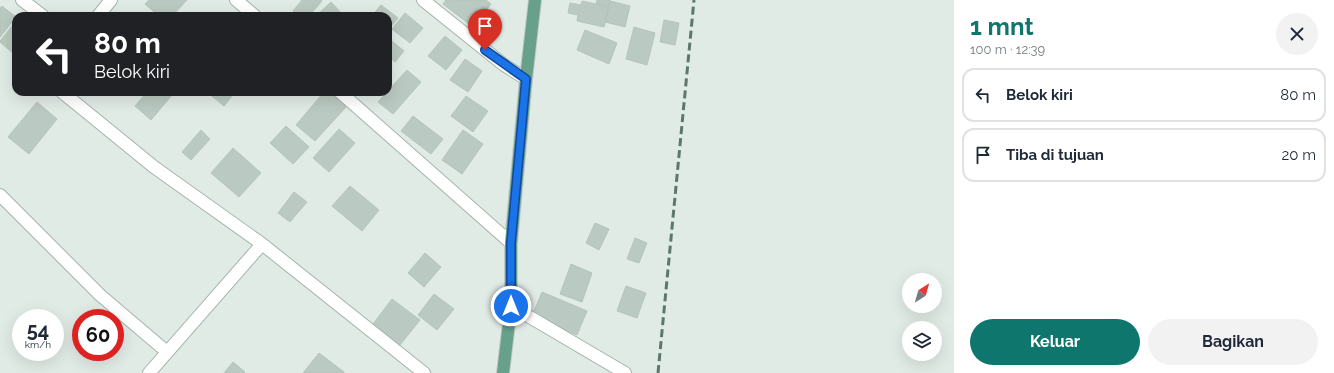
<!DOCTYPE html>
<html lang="id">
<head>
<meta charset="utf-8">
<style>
  :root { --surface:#fff; --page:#f2f2f3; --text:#1f2937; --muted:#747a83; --line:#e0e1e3; --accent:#0f766e }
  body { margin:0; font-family:Raleway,sans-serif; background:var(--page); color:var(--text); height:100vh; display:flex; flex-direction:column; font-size:15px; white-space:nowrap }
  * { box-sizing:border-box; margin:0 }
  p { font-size:13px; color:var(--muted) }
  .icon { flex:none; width:22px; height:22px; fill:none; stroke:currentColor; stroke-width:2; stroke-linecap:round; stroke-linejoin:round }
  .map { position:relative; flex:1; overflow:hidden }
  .side { display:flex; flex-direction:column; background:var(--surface); width:380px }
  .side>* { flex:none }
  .guide { position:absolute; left:12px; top:12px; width:380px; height:84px; border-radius:12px; box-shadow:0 4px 16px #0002; background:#202124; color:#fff; overflow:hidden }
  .needle { width:26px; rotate:37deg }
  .buttons { position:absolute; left:902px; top:273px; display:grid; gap:8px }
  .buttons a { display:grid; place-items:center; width:40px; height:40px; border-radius:50%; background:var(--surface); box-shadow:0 4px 16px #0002; font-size:20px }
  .speed { position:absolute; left:12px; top:309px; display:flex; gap:8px; font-size:20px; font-weight:700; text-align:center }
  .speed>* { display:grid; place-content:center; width:52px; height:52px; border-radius:50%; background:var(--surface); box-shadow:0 4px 16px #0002; line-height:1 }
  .speed small { font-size:10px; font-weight:400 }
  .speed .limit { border:6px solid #d22; background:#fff; color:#111 }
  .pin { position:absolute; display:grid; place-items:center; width:34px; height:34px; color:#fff; margin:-41px -17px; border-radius:50% 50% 50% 0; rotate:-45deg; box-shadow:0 0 4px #0007 }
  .pin .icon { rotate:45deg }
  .me { position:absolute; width:44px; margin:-22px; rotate:0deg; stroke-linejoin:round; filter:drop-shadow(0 0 3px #0008) }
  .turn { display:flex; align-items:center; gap:14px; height:84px; padding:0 16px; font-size:18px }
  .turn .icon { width:52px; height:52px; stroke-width:2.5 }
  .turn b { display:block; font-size:28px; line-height:34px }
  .round { display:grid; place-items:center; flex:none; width:42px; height:42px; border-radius:21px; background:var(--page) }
  .summary { display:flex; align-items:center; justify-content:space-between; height:68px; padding:0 16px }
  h1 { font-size:24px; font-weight:700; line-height:30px; color:var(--accent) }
  .button { display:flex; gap:8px; margin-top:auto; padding:8px 16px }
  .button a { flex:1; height:46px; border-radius:24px; background:var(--accent); color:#fff; font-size:16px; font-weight:700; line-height:46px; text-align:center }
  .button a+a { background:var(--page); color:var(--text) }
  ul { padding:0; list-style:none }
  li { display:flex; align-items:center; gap:12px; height:54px; margin:0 8px 6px; padding:0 8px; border:2px solid var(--line); border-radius:12px }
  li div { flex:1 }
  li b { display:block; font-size:15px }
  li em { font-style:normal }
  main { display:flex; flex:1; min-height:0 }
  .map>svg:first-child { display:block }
</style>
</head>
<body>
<main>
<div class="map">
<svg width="954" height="373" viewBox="0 0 954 373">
  <rect width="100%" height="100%" fill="#e1ebe6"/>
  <path fill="#bac9c1" stroke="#b4c5bc" d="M149,0H187L172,16H159L145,4Z
    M302,0H321L322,1L309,16H298L293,11Z
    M446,0H486L491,4L473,27L443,4Z
    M597,0H610L609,7L596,4Z
    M582,1L609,7L604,27L577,21L578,15L568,13L570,3L581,5Z
    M610,1L630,6L625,27L605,22Z
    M331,2L344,16H316Z
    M381,5L398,18L388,30V16H372Z
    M2,6L16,17L0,37V8Z
    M405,13L423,28L410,43L392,29Z
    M664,20L679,23L675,45L660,42Z
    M16,21V53L15,55L0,42V41Z
    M634,27L655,33L647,65L626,59Z
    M585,30L617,43L609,64L577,50Z
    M445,36L462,50L446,70L428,56Z
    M388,38L404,51L395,62L388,56Z
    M465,59L482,71L468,92L450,80Z
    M407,70L421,82L393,114L378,102Z
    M147,92H169L172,95L151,120L135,106Z
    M207,92H235L224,106Z
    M324,92H329L346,107L315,141L296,125Z
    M466,96L488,111L473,132L451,116Z
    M37,102L57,119L29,154L8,137Z
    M413,116L443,139L431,154L401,131Z
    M286,126L309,147L293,164L270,143Z
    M339,129L355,143L329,172L313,158Z
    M201,130L210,139L191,160L182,152Z
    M463,130L483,144L462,174L442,160Z
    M233,148L261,173L239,197L211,173Z
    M350,186L379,210L362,231L332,206Z
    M294,192L307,202L290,222L278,213Z
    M595,223L609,229L599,250L586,243Z
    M635,238L647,243L639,263L627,259Z
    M425,253L441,267L424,287L408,273Z
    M571,264L592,273L582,302L560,294Z
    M626,286L646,293L637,318L617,311Z
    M542,292L587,311L577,335L532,316Z
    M434,294L454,309L437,330L418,315Z
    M392,299L420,320L400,345L373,324Z
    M319,353L344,372V373H303Z
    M233,362L245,372L244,373H224Z"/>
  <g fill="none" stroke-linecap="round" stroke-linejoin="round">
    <g stroke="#a4b3ac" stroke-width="14">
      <path id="minor" d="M22,0L43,16
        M236,0L255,16
        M423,0L504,65L526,79
        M98,16L111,0
        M62,92L154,167L262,244L424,373
        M340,92L511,243
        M0,195L100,295L167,352
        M511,306L625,373
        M149,373L262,244"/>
    </g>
    <g stroke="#c1c8c6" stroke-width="14">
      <path id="primary" d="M503,373L511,306V243L526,79L535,0"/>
    </g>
    <use href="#minor" stroke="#fff" stroke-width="12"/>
    <use href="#primary" stroke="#67a08b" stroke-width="12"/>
    <path stroke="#5c786d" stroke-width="3" stroke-dasharray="8 4" stroke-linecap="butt" d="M658,373L694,0"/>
  </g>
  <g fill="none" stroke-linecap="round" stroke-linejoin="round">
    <g stroke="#114b97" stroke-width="10">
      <path id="route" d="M485,50L526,79L511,243V306"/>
    </g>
    <use href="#route" stroke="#1a73e8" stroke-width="7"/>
  </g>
</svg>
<div class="buttons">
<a><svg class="needle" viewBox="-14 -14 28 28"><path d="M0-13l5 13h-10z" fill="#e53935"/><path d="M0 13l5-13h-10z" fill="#747a83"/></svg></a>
<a><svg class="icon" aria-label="layers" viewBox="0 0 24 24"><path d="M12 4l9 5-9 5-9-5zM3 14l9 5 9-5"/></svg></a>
</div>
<div class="speed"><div>54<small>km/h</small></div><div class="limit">60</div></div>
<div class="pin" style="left:485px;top:50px;background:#d93025"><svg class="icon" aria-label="arrive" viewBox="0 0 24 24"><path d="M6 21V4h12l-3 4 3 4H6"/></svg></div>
<svg class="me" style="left:511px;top:306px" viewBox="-20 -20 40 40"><circle r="17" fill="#1a73e8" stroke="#fff" stroke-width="3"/><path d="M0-11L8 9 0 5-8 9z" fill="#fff"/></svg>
<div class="guide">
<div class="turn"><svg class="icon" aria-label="left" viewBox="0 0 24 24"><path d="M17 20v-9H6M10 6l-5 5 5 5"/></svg><div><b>80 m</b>Belok kiri</div></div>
</div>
</div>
<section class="side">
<div class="summary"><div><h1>1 mnt</h1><p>100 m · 12:39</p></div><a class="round"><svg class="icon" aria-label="close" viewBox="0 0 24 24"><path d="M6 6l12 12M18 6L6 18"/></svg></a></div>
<ul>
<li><svg class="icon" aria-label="left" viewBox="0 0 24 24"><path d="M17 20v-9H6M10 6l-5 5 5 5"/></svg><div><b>Belok kiri</b></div><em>80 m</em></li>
<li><svg class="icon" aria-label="arrive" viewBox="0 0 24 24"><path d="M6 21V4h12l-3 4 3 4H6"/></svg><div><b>Tiba di tujuan</b></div><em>20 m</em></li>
</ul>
<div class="button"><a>Keluar</a><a>Bagikan</a></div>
</section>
</main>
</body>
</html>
